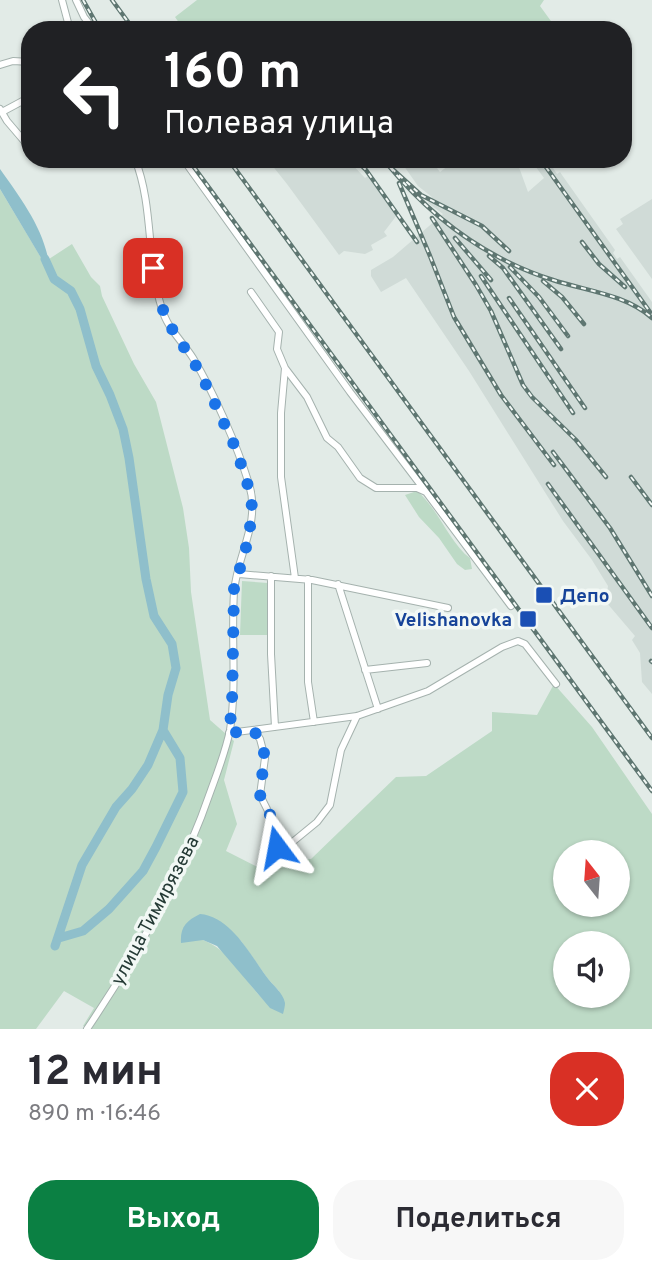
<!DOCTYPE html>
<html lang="ru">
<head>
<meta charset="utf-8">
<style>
  :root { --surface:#fff; --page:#f7f7f7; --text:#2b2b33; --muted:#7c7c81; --accent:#0b8043 }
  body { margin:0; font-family:Overpass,sans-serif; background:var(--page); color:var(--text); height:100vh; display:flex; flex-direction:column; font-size:26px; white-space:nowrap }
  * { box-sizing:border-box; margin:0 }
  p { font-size:23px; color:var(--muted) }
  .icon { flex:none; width:38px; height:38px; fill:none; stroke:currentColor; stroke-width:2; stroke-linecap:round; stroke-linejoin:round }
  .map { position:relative; height:1029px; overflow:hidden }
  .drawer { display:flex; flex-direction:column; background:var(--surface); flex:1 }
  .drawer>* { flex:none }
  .top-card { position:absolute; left:21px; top:21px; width:611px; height:147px; border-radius:28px; box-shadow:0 2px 5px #0004; background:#202124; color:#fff; overflow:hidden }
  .needle { width:46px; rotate:343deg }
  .buttons { position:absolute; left:553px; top:840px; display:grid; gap:14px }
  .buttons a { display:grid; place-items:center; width:77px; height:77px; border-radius:50%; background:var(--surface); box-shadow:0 2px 5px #0004; font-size:35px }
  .pin { position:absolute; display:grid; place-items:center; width:60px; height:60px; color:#fff; margin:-30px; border-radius:14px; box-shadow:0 4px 10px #0006 }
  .me { position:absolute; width:77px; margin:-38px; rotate:347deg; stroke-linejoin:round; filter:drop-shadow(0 0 5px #0008) }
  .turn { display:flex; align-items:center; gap:24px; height:147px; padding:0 28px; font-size:32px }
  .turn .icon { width:91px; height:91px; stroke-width:2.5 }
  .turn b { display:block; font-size:49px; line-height:60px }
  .round { display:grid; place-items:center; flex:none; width:74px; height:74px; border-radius:28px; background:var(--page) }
  .head { display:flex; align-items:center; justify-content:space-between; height:119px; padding:0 28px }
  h1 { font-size:42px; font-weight:700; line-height:52px }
  .primary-button { display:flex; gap:14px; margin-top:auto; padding:14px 28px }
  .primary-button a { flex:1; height:80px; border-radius:28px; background:var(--accent); color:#fff; font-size:28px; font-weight:700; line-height:80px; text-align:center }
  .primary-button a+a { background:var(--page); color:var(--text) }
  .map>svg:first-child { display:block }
</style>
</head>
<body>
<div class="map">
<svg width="652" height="1029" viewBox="0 0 652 1029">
  <rect width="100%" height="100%" fill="#e2ebe7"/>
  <path fill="#d0dbd7" d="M267,159H347L365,178L368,176L397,215L384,232L387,236L371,245L373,250L365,254L344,251L339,255L287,184Z
    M399,159H430L440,172L457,159H516L528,192L544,178L530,159H547L557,174L560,172L562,175L615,250L613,253L617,259L620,257L652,302V694L642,682L640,653L632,640L635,636L606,602L608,586L592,560L563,521L469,371L406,278L381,292L371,276V270L393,257L443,214L428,203L432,197L418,186Z
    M652,199V279L616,229L623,224L620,219Z"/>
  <path fill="#bddac6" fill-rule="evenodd" d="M197,0H544L540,6L556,28L568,22L569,30H370L363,27L361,30H184L175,17Z
    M0,189L49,271V259L72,244L91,277L100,286L102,296L134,364L156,402L183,508L189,548L191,592L210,720L234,741L224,780L237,824L226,851L269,873L286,858L311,859L396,777L426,776L492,731V712L537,715L554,684L592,727L652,814V1029H90L83,1026L94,1008L64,991L36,1029H0ZM565,852H618V905H565ZM225,926L241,941L268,979L279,991L283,1013C252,1002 241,955 203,940ZM565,943H618V996H565Z
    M417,491C438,508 450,544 470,558L472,569L465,570L457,564L439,538L419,517L405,495Z
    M242,581L268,583V635H240Z"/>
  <path fill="#8fbfcb" d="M0,169C22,200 48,234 50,273L0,189Z
    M200,914C230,916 250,954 266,976C272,985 283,992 285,1003C285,1006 284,1010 283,1014L270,1008L217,946L203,940L181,943C180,927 186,921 200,914Z"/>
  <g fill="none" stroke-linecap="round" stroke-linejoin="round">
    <path stroke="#8fbfcb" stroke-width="9" d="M45,259L54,279L71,291L80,309L96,366L110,395L123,429L129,458L146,579L154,616L172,644L176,668L168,695L163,730L148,765L132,789L116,807L82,865L55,946
      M59,938L83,931L109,909L143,871L156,847L183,792L180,758L163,730"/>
    <g stroke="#a5b2ae" stroke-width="8">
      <path id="minor" d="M62,0L70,30
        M76,0L84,17L94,30
        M0,65L13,61L30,62
        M0,109L7,121L30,148
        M2,112L30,97
        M67,159H72
        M183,159L350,392L426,492
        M251,292L279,332L277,349L285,368L281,413V477L295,578
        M285,368L307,397L327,438L338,447L360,478L376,488H417L426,492L511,606
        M239,574L312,580L448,608
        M271,576V654L275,727
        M308,579V682L314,722
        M338,584L378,709
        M365,670L427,663
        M254,730L260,739L265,758L260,795L274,823L277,847L284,849L317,822L330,805L341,750L357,716
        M229,733L357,716L428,691L502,647L518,641L525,644L556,684
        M87,1029C137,955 182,875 211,790C218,771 226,750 230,730C237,685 231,638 234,592C237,555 261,523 249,484C237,445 214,393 193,358C183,342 167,328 162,309C146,260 154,207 135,159"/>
    </g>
    <use href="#minor" stroke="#fff" stroke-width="6"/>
    <g stroke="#5e7671" stroke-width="4.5">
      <path id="rail" d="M83,0L100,30
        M112,0L134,30
        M188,159L652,791
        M228,159L652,738
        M355,159L366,170L417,242
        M546,167L650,312
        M399,183L430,256L454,317L501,395L554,465
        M432,218L476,285L491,311L523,385L532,397L576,440L606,477
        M455,238L491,280
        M582,242L599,264L625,287
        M509,251L482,226L421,195L389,166C433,219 487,259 553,280C586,291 625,294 652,318
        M489,256L503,268L561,349
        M510,267L539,297L568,336
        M481,276L573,413
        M543,281L562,297L584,324
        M509,298L585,408
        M553,452L610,528L652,596
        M631,477L652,505
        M548,484L652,628
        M651,661L652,662"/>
    </g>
    <use href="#rail" stroke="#f2f8f5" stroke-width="2" stroke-dasharray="5" stroke-linecap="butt"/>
  </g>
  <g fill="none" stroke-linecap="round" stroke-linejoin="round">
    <path stroke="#1a73e8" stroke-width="12" stroke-dasharray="0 21.6" d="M153,268L165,318L200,372L236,449L252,498L251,521L247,544L234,589L232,706L229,733L254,730L263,748L265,758L260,788V795L274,823L277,847"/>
  </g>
  <g fill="#1a4fb4" stroke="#f2f8f5" stroke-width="2.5">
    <rect x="535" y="586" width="18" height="18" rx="3.5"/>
    <rect x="519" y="610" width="18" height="18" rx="3.5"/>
  </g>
  <g text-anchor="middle" stroke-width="7" stroke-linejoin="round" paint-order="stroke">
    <g font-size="19" font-weight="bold" fill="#164399" stroke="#f2f8f5" text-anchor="start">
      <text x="560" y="602">Депо</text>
      <text x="512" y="626" text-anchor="end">Velishanovka</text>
    </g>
    <g font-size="19" fill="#243a35" stroke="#f2f8f5">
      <text transform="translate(154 910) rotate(-62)" y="7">улица Тимирязева</text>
    </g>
  </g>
</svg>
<div class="buttons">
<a><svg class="needle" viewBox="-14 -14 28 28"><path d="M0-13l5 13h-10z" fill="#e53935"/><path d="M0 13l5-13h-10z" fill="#7c7c81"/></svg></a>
<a><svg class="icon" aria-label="sound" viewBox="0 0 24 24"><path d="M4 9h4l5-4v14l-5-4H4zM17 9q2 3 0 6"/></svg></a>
</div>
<div class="pin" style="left:153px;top:268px;background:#d93025"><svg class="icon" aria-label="arrive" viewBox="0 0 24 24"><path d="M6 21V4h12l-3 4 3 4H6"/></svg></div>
<svg class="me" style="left:277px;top:847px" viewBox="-20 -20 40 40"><path d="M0-17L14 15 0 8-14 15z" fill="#1a73e8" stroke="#fff" stroke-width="4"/></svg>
<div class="top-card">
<div class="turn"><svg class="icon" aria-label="left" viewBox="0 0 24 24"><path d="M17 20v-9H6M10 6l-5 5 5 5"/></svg><div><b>160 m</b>Полевая улица</div></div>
</div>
</div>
<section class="drawer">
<div class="head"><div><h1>12 мин</h1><p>890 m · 16:46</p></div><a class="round" style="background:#d93025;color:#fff"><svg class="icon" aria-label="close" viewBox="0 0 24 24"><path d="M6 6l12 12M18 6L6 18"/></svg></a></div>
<div class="primary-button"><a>Выход</a><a>Поделиться</a></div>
</section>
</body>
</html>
